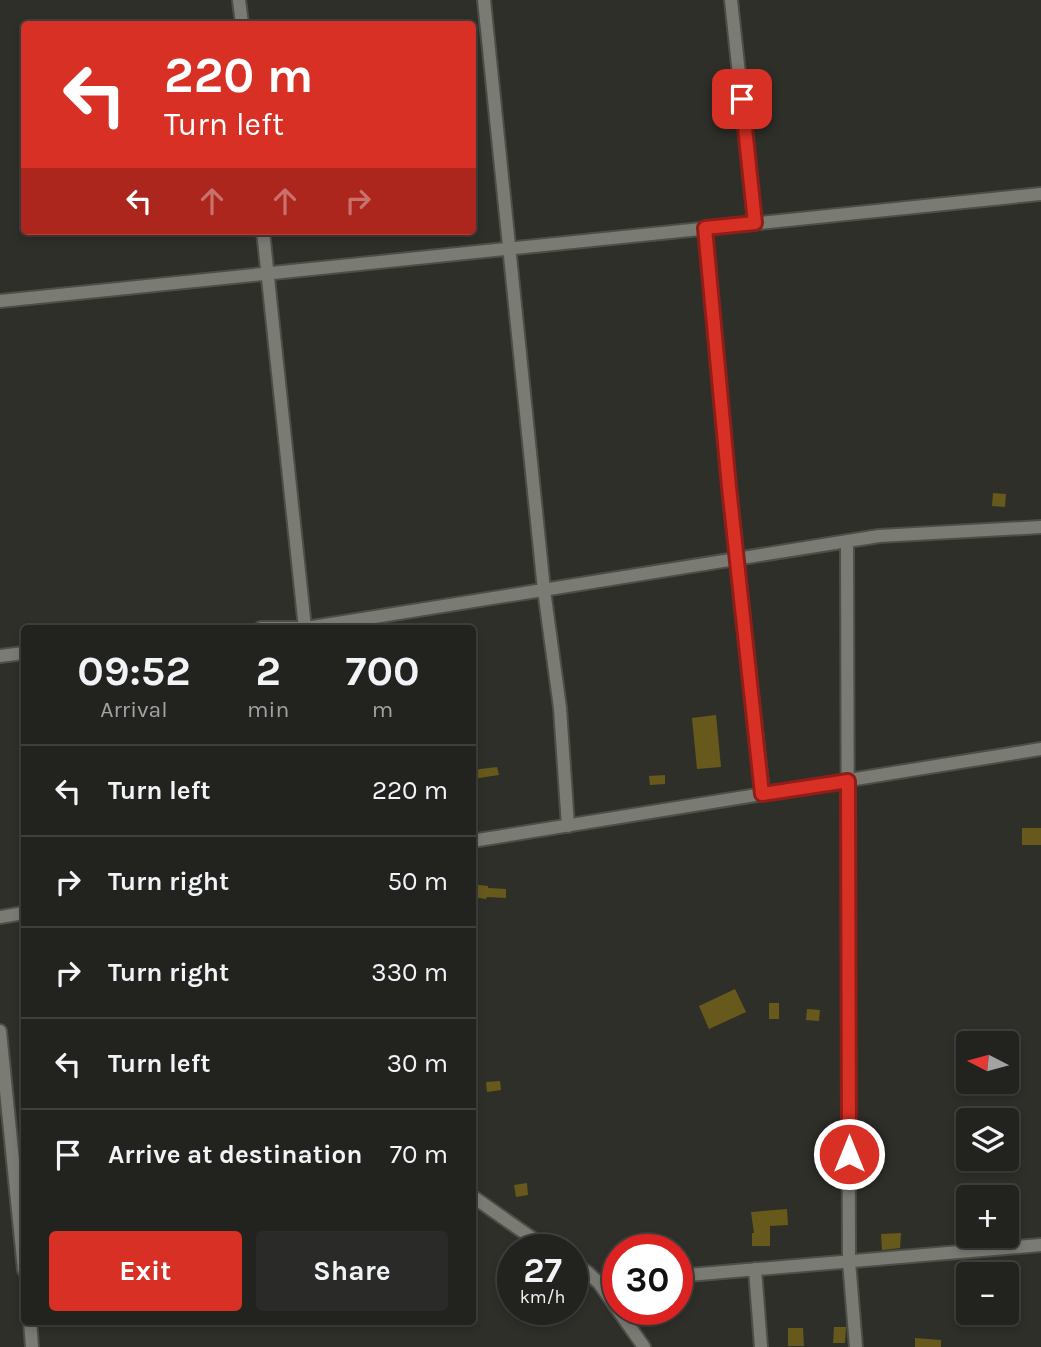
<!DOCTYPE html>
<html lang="en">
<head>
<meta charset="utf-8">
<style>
  :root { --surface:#22231f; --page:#2a2b28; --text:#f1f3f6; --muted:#a2a4a4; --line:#3f403d; --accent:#d93025 }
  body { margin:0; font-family:Karla,sans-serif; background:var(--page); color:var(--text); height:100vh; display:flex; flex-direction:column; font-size:26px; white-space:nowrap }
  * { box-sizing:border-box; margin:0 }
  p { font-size:23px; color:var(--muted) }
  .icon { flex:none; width:38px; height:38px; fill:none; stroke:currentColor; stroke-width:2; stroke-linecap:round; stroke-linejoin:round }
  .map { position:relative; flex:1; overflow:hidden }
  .panel { position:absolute; left:21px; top:625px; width:455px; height:700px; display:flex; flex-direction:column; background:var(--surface); border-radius:7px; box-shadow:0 4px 10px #0003,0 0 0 2px var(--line) }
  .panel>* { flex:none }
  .top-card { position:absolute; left:21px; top:21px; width:455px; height:214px; border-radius:7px; box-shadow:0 4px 10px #0003,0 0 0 2px var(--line); background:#d93025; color:#fff; overflow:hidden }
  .needle { width:46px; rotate:276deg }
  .buttons { position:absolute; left:956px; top:1031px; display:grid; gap:14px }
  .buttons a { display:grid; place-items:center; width:63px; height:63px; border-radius:7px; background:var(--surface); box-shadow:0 4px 10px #0003,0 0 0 2px var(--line); font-size:35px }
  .speed { position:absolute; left:497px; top:1234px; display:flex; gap:14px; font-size:35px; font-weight:700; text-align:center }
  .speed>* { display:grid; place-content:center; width:91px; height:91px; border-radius:50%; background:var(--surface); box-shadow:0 4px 10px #0003,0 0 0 2px var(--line); line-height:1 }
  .speed small { font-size:18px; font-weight:400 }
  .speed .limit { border:10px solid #d22; background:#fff; color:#111 }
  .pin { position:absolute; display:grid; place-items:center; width:60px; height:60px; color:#fff; margin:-30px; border-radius:14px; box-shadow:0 4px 10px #0006 }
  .me { position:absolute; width:77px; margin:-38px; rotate:0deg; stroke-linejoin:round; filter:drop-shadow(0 0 5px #0008) }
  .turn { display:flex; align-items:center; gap:24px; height:147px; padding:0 28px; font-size:32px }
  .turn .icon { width:91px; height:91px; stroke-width:2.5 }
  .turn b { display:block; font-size:49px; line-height:60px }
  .lanes { display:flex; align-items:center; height:66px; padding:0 28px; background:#0003; justify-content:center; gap:35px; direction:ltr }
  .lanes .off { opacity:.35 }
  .eta { display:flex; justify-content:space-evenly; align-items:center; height:119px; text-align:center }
  .eta b { font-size:42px; font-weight:700; line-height:49px }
  .cta { display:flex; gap:14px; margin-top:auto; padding:14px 28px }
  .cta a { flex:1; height:80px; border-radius:7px; background:var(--accent); color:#fff; font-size:28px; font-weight:700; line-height:80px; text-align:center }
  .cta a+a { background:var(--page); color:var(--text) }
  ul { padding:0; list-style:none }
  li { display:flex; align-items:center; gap:21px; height:91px; padding:0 28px; border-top:2px solid var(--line) }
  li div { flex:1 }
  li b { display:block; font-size:26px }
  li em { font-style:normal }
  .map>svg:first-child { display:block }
</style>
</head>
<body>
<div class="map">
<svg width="1041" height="1347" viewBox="0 0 1041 1347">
  <rect width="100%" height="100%" fill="#2e2f29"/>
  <path fill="#67591b" d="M993,493L1006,494L1005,507L992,506Z
    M716,715L721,767L697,769L692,718Z
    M497,767L499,775L472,779V770Z
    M665,775V784L650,785L649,776Z
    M1022,828H1041V845H1022Z
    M472,884L488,886V888L506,889V898L487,897L486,899L472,897Z
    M735,989L746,1012L709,1029L699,1006Z
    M769,1003H779V1019H769Z
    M807,1009L820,1010L819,1021L806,1020Z
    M500,1081L501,1090L487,1092L486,1082Z
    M527,1183L528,1195L516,1197L514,1185Z
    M787,1209L788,1225L770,1226V1246H752V1233H754L751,1212Z
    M901,1233L900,1248L882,1250L881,1234Z
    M834,1327H846L845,1343H833Z
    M788,1328H803L804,1346H788Z
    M915,1338L941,1340V1347H915Z"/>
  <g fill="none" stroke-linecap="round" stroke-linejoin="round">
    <g stroke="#4c4e48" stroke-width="16">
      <path id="minor" d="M239,0L242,24
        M484,0L544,590L560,708L568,826
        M731,0L755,223
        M705,228L729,487L763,794
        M263,231L305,628
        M0,301L1041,194
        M847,541L849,1261L856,1347
        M261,628H302
        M306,628L879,536L1041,527
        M0,656L24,653
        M472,841L1041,749
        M0,917L24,913
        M0,1031L24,1270
        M472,1196L549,1250
        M572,1263L587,1272L599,1283L644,1347
        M755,1269L761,1347
        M677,1276L1041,1245
        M599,1283L618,1281
        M30,1321L32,1347"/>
    </g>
    <use href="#minor" stroke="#7a7c74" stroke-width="12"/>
  </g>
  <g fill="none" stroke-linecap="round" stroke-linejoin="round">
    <g stroke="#8d1f18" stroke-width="18">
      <path id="route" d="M742,99L755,223L705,228L729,487L762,794L848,781L849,1154"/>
    </g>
    <use href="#route" stroke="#d93025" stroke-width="12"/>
  </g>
</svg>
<div class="buttons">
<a><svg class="needle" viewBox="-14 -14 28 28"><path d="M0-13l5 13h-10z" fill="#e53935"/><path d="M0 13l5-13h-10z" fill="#a2a4a4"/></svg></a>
<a><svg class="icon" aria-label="layers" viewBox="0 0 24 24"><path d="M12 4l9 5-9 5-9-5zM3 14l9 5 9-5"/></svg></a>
<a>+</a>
<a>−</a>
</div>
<div class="speed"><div>27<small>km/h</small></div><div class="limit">30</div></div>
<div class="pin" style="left:742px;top:99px;background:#d93025"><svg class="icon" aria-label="arrive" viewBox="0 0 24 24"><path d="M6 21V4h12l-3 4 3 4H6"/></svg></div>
<svg class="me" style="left:849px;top:1154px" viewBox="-20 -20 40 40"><circle r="17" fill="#d93025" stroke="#fff" stroke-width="3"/><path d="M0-11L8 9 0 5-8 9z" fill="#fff"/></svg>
<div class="top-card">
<div class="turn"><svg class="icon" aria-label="left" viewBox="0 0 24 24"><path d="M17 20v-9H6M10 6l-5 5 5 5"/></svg><div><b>220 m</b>Turn left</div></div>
<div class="lanes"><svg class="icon" aria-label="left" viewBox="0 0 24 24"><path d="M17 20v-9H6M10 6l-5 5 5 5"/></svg><svg class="icon off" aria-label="ahead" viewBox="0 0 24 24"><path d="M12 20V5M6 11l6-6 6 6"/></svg><svg class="icon off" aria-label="ahead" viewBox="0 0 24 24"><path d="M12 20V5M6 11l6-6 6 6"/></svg><svg class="icon off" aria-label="right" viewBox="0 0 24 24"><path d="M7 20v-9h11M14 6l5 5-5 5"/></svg></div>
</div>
<section class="panel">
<div class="eta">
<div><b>09:52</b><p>Arrival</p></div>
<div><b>2</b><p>min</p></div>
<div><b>700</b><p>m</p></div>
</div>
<ul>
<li><svg class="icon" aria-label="left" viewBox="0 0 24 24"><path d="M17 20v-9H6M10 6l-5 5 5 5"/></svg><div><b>Turn left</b></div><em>220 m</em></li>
<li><svg class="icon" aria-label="right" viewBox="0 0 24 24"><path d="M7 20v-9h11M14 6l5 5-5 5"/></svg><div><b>Turn right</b></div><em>50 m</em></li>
<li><svg class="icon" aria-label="right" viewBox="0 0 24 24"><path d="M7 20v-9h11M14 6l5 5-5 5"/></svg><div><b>Turn right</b></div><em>330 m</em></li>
<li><svg class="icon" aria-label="left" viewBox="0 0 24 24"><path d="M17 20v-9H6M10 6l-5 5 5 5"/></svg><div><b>Turn left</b></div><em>30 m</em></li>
<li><svg class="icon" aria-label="arrive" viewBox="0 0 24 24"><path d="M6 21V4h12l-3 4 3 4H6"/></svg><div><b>Arrive at destination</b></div><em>70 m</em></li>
</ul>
<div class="cta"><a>Exit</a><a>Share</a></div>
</section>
</div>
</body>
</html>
